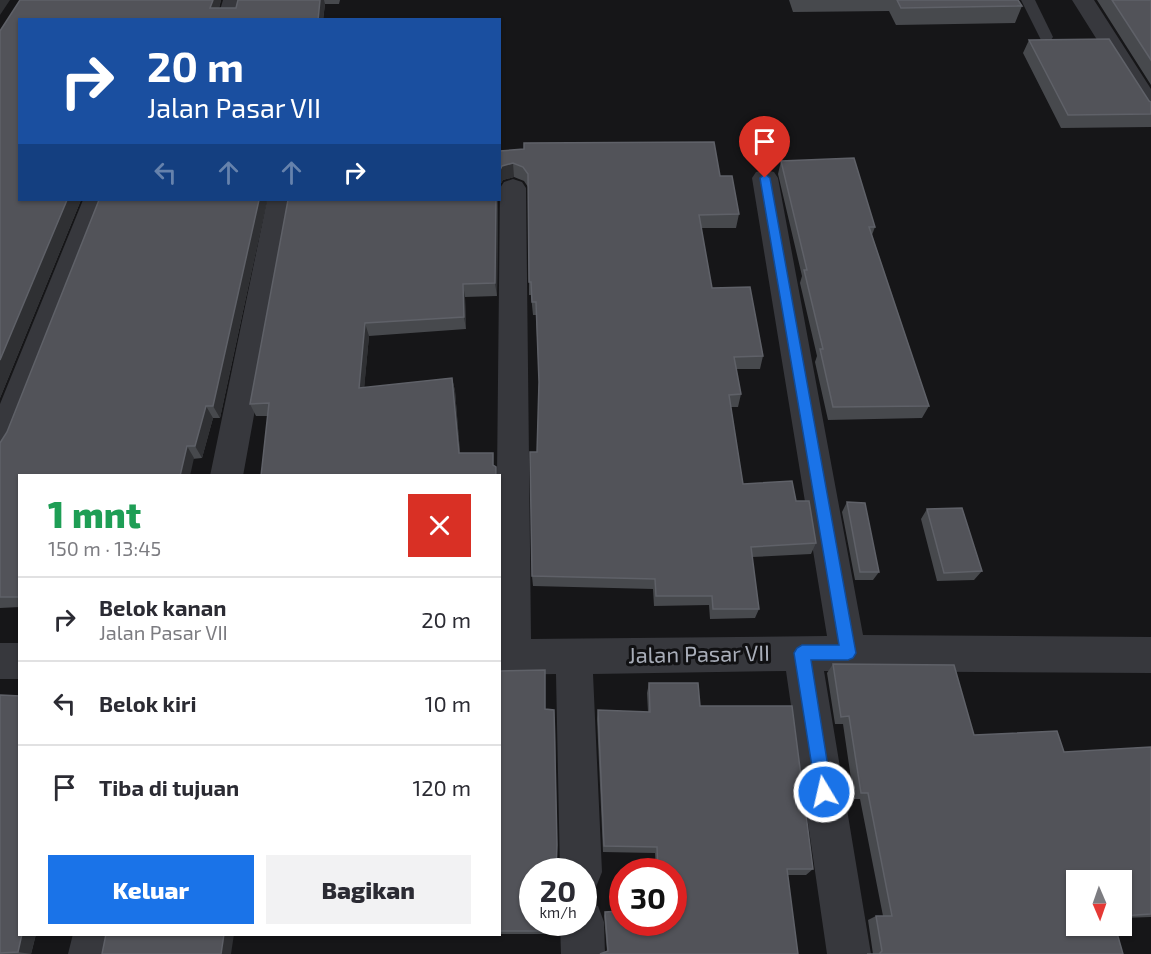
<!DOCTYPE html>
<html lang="id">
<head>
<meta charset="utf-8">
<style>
  :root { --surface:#fff; --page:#f2f2f3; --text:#2b2b33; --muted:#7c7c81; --line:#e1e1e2; --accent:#1a73e8 }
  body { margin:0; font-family:"Exo 2",sans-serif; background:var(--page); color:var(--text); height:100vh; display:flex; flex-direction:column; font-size:22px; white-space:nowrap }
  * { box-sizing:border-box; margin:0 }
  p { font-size:20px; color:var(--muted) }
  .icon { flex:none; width:33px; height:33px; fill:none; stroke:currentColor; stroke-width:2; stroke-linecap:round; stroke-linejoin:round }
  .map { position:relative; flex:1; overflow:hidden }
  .sheet { position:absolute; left:18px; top:474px; width:483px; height:462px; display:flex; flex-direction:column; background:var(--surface); border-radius:0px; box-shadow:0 2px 4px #0004 }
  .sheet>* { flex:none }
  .top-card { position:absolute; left:18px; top:18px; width:483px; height:183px; border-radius:0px; box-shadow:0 2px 4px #0004; background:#1a4fa0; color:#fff; overflow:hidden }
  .needle { width:39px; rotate:178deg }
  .fabs { position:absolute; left:1066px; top:870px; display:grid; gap:12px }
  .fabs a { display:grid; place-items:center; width:66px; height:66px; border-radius:0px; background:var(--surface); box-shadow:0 2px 4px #0004; font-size:30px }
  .speed { position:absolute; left:519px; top:858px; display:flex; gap:12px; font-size:30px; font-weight:700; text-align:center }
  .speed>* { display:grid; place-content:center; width:78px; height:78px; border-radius:50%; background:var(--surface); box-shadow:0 2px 4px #0004; line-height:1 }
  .speed small { font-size:15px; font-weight:400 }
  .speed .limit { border:9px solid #d22; background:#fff; color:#111 }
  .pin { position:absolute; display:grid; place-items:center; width:51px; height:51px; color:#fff; margin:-62px -26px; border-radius:50% 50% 50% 0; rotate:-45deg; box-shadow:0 0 6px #0007 }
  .pin .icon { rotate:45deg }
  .me { position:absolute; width:66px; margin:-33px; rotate:351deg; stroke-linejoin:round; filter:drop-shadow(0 0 4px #0008) }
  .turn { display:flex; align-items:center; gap:21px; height:126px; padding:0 30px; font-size:27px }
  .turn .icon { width:78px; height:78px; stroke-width:2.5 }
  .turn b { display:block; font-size:42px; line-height:51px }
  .lanes { display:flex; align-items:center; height:57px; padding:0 30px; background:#0003; justify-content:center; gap:30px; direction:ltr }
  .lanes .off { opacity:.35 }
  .round { display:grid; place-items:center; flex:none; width:63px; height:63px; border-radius:0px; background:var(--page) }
  .overview { display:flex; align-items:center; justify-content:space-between; height:102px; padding:0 30px }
  h1 { font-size:36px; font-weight:800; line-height:45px; color:#1e9e55 }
  .primary-button { display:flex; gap:12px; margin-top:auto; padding:12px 30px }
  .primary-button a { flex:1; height:69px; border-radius:0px; background:var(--accent); color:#fff; font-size:24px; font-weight:800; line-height:69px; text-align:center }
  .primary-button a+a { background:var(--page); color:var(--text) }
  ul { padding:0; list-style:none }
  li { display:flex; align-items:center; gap:18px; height:84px; padding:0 30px; border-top:2px solid var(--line) }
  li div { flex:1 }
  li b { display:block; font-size:22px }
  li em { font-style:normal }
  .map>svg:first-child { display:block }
</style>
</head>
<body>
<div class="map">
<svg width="1151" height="954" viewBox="0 0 1151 954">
  <rect width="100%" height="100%" fill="#161618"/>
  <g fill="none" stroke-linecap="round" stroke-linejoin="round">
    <path fill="#37383d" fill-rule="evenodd" d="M1021,0H1035L1053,37L1051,40H1041Z"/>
    <path fill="#37383d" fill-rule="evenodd" d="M223,0H245L239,20H217Z
      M1072,0H1094L1151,89V115L1143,113Z
      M765,170L774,172L778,178L863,635L1151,637V673L824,671L871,954H827L786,671L593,674L602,872L596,887L584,892V872H560L556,674L500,675V476H497L500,188L504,182L513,179L522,182L526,188L531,639L827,636L752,178L756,172Z
      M83,200H109L16,443L11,452L0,456V404Z
      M267,200H293L243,476H210Z
      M0,643H20V679H0Z
      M584,901L598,906L604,922L605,954H561L560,922H584Z
      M73,934H117L112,954H68Z"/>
  </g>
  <path fill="#47494d" d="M20,0H221L219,8H236L238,0H340L339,4H325L323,20H20V200H81L0,398L1,31Z
    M789,0H1018L1022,6L1015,23L896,25L889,11L793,12Z
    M1097,0H1151V85Z
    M1029,40L1151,102V127L1061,128L1023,53Z
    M500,151L720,176L739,214L736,228H701L712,288L763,356L760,369H736L741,394L738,407H731L743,484L796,501L816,543L811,554L752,557L759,609L755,618L710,619L709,605L654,606L653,589L533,586L532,576L537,452L539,382L536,315H533L531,295H529V282L528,187L524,181L514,177L503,180L500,185Z
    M781,161L875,227L872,235L929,406L922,418L828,420L815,362L817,356L800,283L802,276L778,174Z
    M99,200H267L220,418H213L202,458L20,476V607L0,608V443L7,432Z
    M498,200L497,296L465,297L466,329L369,336L364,388L452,378L455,391L460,453L495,466L268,416H256L250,404Z
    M847,502L879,572L873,580H855L842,512Z
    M927,509L982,571L974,580L937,581L921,519Z
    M833,664L974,735L1064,752L1151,747V917L1122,918V880H1077L1123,954H867H873L868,920L876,916H883L860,799H854L843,724H835L827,673Z
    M545,670V709L555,718L557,851V872H532L556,922L555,934H500V671Z
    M649,683L700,706L813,869L806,875H787L607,951L604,916L605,912L674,922V872H656L655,853L603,852L597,719L598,710L648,712L647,693Z
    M0,695L20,934H36L31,954H0Z"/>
  <path fill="#2f3033" d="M0,0H10L0,15Z
    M213,0H221L216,20L210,8Z
    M320,0H324L325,4L323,20H318Z
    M513,163L514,177L503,180L500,185V170L502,166Z
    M67,200H81L0,398V360Z
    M259,200H267L220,418L213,406Z
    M496,200H498L497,296L495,283Z
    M463,284L465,297L466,329L464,317Z
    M365,323L369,336L363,401L359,388Z
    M452,378L455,391L461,465L459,453Z
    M206,406L213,418L202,458L195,446Z
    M187,446L194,458L190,476H180Z
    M22,934H36L31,954L18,952Z
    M224,934H234L231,954H221Z"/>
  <path fill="#525359" stroke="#5f6168" stroke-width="1.5" d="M20,0H213L210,8H236L238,0H320L318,20H20V200H67L0,360V31Z
    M897,0H1018L1022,6L901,8Z
    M1112,0H1151V60Z
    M1109,39L1149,101L1151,102V114L1068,115L1029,40Z
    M714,142L720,176H732L739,214L699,215L712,288L750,287L763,356L734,357L741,394L729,395L743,484L792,481L796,501H809L816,543L751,547L759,609H713L712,596H656L655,579L532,576L530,452H537L539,382L536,302H532L531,282H529L528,174L523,167L513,163L502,166L500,170V151L524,149V143Z
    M854,158L875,227H869L929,406L833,407L820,349H823L804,270H807L781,161Z
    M99,200H259L213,406H206L195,446H187L180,476H20V597H0V443L7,432Z
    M288,200H496L495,283L463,284L464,317L365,323L359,388L452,378L459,453H493V465L496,467V476H261L269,403L250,404Z
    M847,502L865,503L879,572H860Z
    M962,508L982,571L944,573L927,509Z
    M833,664L954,665L974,735L1057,731L1064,752L1151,747V914L1122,916V880H1077V926H1115L1123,954H867H879L882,951L876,916H892L868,793H861L849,716L841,717Z
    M545,670V709L554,710L557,845L556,872H532V922H555V931H500V671Z
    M649,683H698L700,706H792L813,869H787L798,954H600L608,951L605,912L622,911V922H674V872H658L657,847L604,846L598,710L650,712Z
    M0,695L20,696V934H22L18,952L0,953Z
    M106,934H224L221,954H102Z"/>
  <path fill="#1a73e8" stroke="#114b97" stroke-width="1.5" d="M765,174L770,178L856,653L853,658L848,660H811L832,792L830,798L824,800L818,798L816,792L794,653L797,648L802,645H839L760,178Z"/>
  <g text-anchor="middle" stroke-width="6" stroke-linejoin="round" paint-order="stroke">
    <g font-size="22" fill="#a8adb8" stroke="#111113">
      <text transform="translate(699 654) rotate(-1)" y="8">Jalan Pasar VII</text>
    </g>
  </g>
</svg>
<div class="fabs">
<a><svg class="needle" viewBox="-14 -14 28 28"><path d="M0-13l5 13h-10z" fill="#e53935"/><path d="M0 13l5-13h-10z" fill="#7c7c81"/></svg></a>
</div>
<div class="speed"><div>20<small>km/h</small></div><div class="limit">30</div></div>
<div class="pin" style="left:765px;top:178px;background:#d93025"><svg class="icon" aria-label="arrive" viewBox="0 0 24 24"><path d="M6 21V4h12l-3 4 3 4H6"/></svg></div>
<svg class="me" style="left:824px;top:792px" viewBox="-20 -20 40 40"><circle r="17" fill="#1a73e8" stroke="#fff" stroke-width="3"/><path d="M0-11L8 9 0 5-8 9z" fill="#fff"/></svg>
<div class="top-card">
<div class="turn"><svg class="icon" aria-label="right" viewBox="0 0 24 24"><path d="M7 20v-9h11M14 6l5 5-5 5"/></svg><div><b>20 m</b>Jalan Pasar VII</div></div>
<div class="lanes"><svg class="icon off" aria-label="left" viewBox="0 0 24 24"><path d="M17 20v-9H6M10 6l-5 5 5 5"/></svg><svg class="icon off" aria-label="ahead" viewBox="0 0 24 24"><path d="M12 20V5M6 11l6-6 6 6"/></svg><svg class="icon off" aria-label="ahead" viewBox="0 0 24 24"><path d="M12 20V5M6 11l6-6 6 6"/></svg><svg class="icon" aria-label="right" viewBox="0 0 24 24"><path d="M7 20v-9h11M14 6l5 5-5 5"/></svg></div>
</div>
<section class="sheet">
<div class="overview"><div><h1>1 mnt</h1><p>150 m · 13:45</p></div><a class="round" style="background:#d93025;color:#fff"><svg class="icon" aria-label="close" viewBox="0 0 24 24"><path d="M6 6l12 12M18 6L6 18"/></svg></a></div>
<ul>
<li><svg class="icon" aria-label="right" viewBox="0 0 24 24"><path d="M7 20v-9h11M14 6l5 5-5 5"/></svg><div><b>Belok kanan</b><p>Jalan Pasar VII</p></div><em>20 m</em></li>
<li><svg class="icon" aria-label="left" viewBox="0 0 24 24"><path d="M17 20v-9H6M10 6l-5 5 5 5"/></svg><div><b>Belok kiri</b></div><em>10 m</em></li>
<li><svg class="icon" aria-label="arrive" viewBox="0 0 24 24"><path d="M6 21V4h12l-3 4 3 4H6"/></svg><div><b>Tiba di tujuan</b></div><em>120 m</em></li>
</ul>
<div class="primary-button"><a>Keluar</a><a>Bagikan</a></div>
</section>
</div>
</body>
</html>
